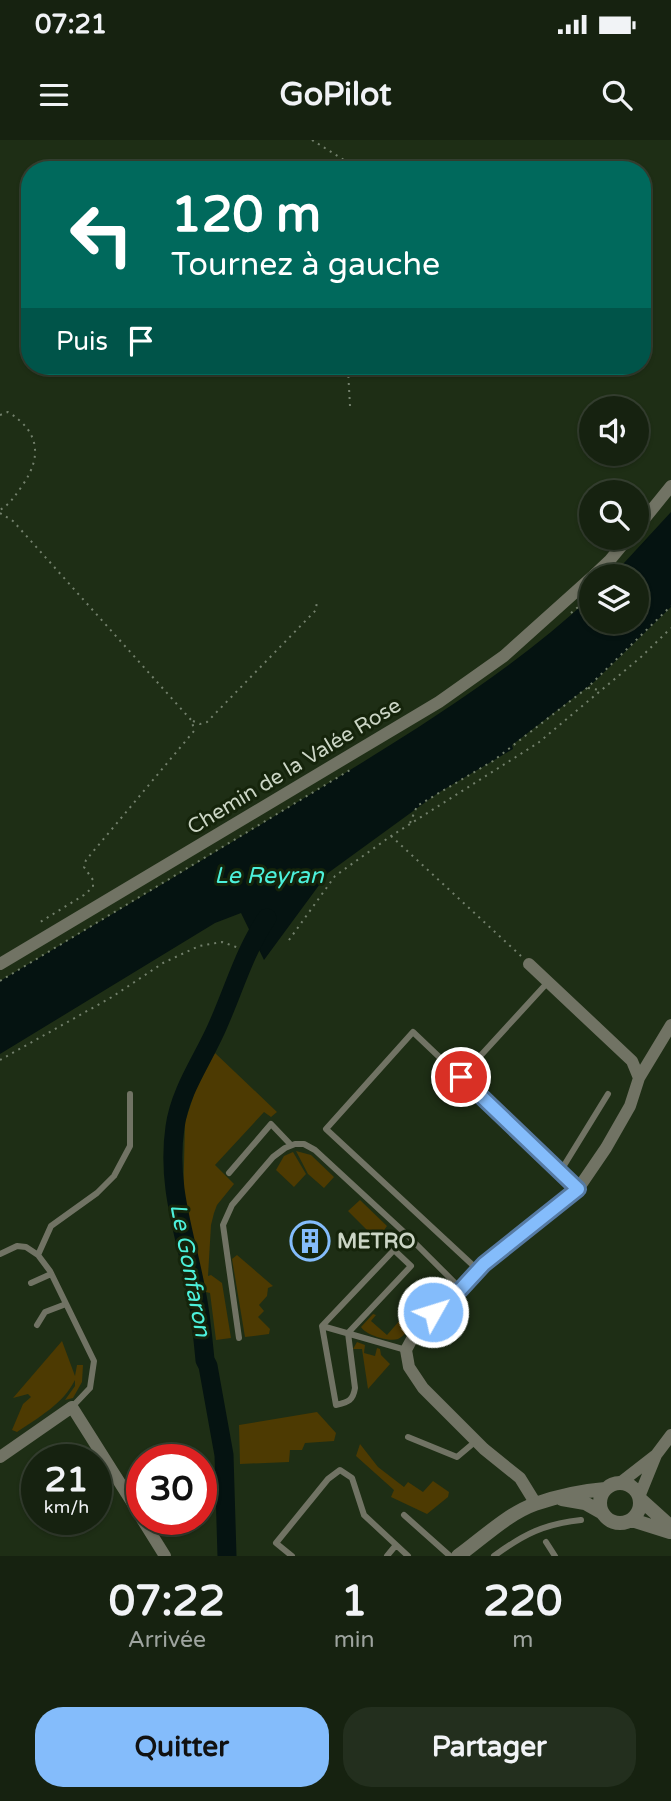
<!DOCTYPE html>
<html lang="fr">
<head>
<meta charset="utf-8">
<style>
  :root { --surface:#162210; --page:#232f1e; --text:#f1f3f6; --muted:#9ea49f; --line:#353f30; --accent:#84bcfb }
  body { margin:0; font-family:"Varela Round",sans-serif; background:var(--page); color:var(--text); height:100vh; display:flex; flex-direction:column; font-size:26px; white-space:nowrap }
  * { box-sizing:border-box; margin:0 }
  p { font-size:23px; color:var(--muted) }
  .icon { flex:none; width:38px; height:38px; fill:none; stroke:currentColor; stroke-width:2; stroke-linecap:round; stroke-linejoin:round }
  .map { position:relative; height:1416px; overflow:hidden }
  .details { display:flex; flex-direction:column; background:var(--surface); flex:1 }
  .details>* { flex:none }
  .guide { position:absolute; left:21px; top:21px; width:630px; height:214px; border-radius:28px; box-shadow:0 2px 5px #0004,0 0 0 2px var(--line); background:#00695c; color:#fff; overflow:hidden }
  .controls { position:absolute; left:579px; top:256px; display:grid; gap:14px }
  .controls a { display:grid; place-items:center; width:70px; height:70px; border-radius:50%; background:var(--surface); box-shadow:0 2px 5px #0004,0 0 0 2px var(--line); font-size:35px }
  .speed { position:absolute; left:21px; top:1304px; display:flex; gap:14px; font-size:35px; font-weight:700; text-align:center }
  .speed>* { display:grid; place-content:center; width:91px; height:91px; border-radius:50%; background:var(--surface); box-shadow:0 2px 5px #0004,0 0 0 2px var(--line); line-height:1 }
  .speed small { font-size:18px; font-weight:400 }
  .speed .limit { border:10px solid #d22; background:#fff; color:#111 }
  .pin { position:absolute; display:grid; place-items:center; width:60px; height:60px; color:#fff; margin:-30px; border:4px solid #fff; border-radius:50%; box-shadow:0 2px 7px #0007 }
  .me { position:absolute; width:77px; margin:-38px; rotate:51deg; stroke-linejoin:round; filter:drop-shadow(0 0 5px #0008) }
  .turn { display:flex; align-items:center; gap:24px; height:147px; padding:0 35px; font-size:32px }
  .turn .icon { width:91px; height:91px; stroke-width:2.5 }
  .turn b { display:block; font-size:49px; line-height:60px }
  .then { display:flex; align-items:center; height:66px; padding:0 35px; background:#0003; gap:14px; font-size:26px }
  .eta { display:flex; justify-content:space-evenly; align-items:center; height:119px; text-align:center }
  .eta b { font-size:42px; font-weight:800; line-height:49px }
  .cta { display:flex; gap:14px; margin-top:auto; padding:14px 35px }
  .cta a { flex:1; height:80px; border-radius:28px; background:var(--accent); color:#111; font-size:28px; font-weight:800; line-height:80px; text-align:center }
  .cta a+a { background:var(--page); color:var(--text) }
  .status { display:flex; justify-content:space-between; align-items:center; height:49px; padding:0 35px; background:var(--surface); direction:ltr }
  .status svg { height:19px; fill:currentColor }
  header { display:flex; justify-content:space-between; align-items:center; height:91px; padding:0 35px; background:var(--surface); font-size:32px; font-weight:800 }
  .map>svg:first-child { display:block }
</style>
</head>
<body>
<div class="status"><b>07:21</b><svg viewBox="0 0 49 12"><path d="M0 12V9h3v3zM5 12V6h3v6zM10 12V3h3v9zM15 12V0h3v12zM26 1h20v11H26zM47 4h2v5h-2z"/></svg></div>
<header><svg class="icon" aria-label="menu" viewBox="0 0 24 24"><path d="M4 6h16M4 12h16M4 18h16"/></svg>GoPilot<svg class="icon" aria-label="search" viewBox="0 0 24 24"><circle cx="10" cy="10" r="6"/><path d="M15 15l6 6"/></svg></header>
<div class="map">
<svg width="671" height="1416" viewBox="0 0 671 1416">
  <rect width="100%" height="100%" fill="#1e2e15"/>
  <path fill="#4d3a02" d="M215,913L277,972L271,977L264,972L215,1025L234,1044L217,1065L214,1073L211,1085L208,1136L211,1135L222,1143L231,1198L216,1200L210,1153L206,1152V1149L200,1154L183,1065L185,982L195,951Z
    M296,1011L311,1015L334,1037L324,1048L308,1034Z
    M293,1012L306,1034L294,1047L276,1030L284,1016Z
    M360,1060L387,1086L377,1100L348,1071Z
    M237,1115L273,1146L268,1148L267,1156L259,1165L264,1171L258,1177L270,1189L269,1194L245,1197L232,1119Z
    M407,1172L414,1182C410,1187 405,1196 398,1199C388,1202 366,1195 361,1187L373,1174L376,1175L371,1181L387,1195Z
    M62,1201L75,1236L77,1225H83L82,1242L73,1258L65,1260L75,1246V1240C63,1264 39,1277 17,1292L12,1290L23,1264L31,1257L28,1254L13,1258Z
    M357,1202L365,1205L364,1213L375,1216L377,1208L380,1209L381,1215L390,1224L368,1249L362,1209H353Z
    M317,1272L336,1293L334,1301L305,1303L302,1310H290L289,1322L240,1324L239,1285Z
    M360,1304L378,1327L404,1347L408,1342L423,1352L433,1341L449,1352L448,1357L427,1374L391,1357L394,1350L356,1316Z"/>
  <path fill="#051311" d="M671,372V467L594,542L512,605L513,609L438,653L328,733L264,820L241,773L215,783L0,914V841C106,778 213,714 319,649C414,591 509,533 591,457L592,481H637V436H612Z"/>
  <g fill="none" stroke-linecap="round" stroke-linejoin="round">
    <path stroke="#051311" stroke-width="19" d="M227,1416L224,1315L208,1226L205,1220C203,1199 201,1177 197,1156C187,1098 166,1048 175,987C180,950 204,918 218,885C234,849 245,810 267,778"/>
    <path stroke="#73806c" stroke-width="2" stroke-dasharray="2 5" stroke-linecap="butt" d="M312,0L360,30
      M350,266L348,230L350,226
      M0,275L8,272C39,291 43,316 22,346C15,356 10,364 0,370
      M0,373L13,381L192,581L194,591L86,720L84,727L93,740V747L84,755L37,784
      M571,473L592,455
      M588,548L600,550
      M193,581L200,584L207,582L316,470L317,460
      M410,683L417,666L493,621L587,548L671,466
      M391,696L521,816
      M289,800L335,736L391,696L538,603L641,517L671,488
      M0,841L350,630
      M0,920L112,857L163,823L199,806L222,802L239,808"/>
    <path stroke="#717364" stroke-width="6" d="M461,937L548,842
      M560,1032L608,954
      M229,1033L271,984L291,1005
      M394,1110L411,1126L348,1193L355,1248C353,1261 348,1262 336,1265L322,1186Z
      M0,1114L17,1106L26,1107L38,1115L50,1131L94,1221L90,1248L72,1267
      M38,1115L51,1086L97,1053L114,1036L130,1006V954
      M478,1130L326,989L413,892L578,1049
      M31,1143L51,1134
      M37,1185L45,1172L66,1164
      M322,1186L406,1210
      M239,1198L223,1085L232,1065L273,1017L285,1008L295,1004H304L315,1010L406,1094L461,1149
      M408,1297L457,1317L476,1301
      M404,1375L450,1416
      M546,1402L555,1416
      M292,1416L276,1403L328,1339L340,1330L352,1338L364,1375L408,1416
      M387,1416L396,1405
      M494,1416C524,1394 544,1384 581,1380"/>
    <path stroke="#717364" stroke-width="12" d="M637,388L671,346
      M593,436L610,420L629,397
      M0,824L439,562L504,516L592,437
      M529,824L632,921L639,938
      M0,1317L72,1267L142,1378
      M620,1343L656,1315L671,1295
      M639,1357L656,1315
      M536,1364L520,1338L484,1309L423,1248L409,1227L406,1210L413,1197L433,1172L461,1149L484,1124L578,1049L606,1008L630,966L639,938L671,885
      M142,1379L165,1416"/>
    <path stroke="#717364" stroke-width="14" d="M600 1363a20 20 0 1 1 40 0a20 20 0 1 1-40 0Z
      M562,1359L585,1363L601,1372
      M640,1359L671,1387
      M632,1380L670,1392
      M458,1416C482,1399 507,1374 535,1364C558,1356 581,1351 605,1349"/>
  </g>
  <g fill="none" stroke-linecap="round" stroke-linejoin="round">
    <g stroke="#567aa3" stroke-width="18">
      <path id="route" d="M433,1172L461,1149L484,1124L578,1049L461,937"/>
    </g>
    <use href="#route" stroke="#84bcfb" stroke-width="12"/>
  </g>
  <defs>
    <g id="building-ring" transform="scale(2.0125)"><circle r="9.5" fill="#15240b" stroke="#84bcfb" stroke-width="1.5"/><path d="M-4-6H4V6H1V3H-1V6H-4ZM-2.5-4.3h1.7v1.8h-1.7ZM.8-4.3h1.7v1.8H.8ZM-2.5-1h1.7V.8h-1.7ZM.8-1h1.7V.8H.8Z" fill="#84bcfb"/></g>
  </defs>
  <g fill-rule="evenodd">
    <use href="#building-ring" x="310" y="1101"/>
  </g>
  <g text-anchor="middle" stroke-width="6" stroke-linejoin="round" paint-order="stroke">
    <g font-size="21" fill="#cbd5c5" stroke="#15240b">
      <text transform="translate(294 626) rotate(-31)" y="7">Chemin de la Valée Rose</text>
    </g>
    <g font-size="21" font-weight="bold" fill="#cbd5c5" stroke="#15240b" text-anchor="start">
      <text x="337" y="1108">METRO</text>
    </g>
    <g font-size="23" font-style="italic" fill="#4cf1db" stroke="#15240b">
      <text x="269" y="743">Le Reyran</text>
      <text transform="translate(191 1130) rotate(79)" y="8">Le Gonfaron</text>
    </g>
  </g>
</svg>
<div class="controls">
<a><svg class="icon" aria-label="sound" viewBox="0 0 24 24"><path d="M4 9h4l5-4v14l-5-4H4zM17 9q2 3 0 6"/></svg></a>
<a><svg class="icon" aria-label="search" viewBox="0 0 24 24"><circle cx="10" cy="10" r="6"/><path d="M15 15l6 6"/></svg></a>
<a><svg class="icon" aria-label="layers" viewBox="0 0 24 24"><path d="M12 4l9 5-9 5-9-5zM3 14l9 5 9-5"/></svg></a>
</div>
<div class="speed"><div>21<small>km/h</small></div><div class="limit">30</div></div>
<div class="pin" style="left:461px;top:937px;background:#d93025"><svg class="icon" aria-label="arrive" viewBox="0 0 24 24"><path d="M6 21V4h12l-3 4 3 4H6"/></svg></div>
<svg class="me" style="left:433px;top:1172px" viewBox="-20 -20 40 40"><circle r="17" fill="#84bcfb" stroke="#fff" stroke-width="3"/><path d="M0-11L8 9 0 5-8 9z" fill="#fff"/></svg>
<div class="guide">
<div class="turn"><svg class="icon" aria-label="left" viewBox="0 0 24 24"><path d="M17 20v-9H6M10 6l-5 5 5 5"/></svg><div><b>120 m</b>Tournez à gauche</div></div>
<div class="then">Puis<svg class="icon" aria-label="arrive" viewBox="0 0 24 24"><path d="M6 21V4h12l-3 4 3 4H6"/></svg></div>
</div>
</div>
<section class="details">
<div class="eta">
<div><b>07:22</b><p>Arrivée</p></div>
<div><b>1</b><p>min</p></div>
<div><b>220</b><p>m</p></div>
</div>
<div class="cta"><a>Quitter</a><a>Partager</a></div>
</section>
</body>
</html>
